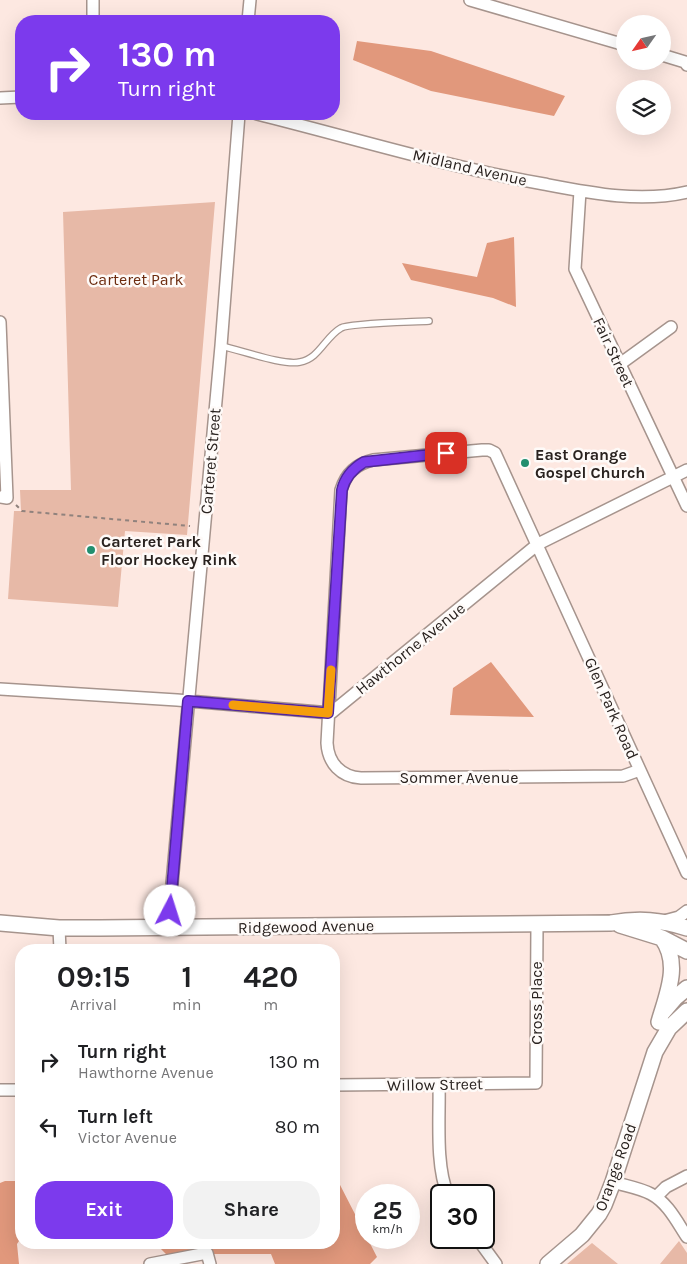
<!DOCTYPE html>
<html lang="en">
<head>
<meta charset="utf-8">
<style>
  :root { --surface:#fff; --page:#f2f2f2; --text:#202124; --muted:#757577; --accent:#7c3aed }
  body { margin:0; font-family:Karla,sans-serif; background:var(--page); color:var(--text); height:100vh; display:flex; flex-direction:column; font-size:19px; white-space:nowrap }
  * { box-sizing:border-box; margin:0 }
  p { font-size:16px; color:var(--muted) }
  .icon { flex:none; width:28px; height:28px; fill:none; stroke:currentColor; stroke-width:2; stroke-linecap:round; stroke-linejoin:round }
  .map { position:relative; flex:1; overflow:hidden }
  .details { position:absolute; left:15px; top:944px; width:325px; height:305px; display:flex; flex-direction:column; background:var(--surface); border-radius:20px; box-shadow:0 5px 20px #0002 }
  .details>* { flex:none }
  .top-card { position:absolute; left:15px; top:15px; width:325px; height:105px; border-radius:20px; box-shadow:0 5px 20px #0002; background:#7c3aed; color:#fff; overflow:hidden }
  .needle { width:32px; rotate:236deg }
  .tools { position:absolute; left:616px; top:15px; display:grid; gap:10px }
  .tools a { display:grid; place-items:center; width:55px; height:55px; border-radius:50%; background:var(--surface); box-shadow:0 5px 20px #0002; font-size:25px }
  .speed { position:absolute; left:355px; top:1184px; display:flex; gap:10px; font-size:25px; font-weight:700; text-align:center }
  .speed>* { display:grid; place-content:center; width:65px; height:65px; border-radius:50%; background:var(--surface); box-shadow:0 5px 20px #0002; line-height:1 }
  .speed small { font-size:12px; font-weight:400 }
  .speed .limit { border:2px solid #111; border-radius:8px; background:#fff; color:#111 }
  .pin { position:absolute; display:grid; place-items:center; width:42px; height:42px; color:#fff; margin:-21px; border-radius:10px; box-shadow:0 2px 8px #0006 }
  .me { position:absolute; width:55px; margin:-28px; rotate:5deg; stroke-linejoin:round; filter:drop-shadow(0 0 4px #0008) }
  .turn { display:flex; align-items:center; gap:18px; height:105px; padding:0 20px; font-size:22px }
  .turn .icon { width:65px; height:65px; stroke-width:2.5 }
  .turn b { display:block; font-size:35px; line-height:42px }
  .eta { display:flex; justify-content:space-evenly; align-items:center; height:85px; text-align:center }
  .eta b { font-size:30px; font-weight:700; line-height:35px }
  .button { display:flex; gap:10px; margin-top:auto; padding:10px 20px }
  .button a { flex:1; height:58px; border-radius:20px; background:var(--accent); color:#fff; font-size:20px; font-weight:700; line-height:58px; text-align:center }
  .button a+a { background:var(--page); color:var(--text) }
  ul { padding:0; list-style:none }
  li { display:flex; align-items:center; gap:15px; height:65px; padding:0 20px }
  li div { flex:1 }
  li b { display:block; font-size:19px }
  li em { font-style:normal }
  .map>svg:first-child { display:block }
</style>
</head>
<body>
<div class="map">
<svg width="687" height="1264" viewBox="0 0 687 1264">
  <rect width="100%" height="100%" fill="#fde8e1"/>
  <path fill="#e7b9a7" d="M215,202L187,535L125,531L118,607L8,599L14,511H21L20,490H71L63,212Z
    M679,1241L687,1253V1264H660Z
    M592,1243L618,1264H567Z"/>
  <path fill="#e1987c" d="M357,41L431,51L565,96L554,116L431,91L353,60Z
    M514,237L516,307L493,298L411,280L402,263L477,277L487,243Z
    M491,662L534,717L450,715L453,688Z
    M5,1181H21V1238L17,1244L19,1264H0V1183Z
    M334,1181H338L377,1257L370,1264H275L271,1254H166L155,1243L334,1242Z"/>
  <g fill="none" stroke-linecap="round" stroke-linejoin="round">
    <g stroke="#a6948d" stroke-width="8">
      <path id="lane" d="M221,346C241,350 283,366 300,362C319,359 325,337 341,328C349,323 415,322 429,321"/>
    </g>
    <g stroke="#a6948d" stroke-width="14">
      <path id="street" d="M470,0L625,45
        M93,21V0
        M248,21L250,0
        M662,55L685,62L687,65
        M0,98L21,97
        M257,114C353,138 448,167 544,184C591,193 640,203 687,192
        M580,191L575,269L687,506
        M0,322L7,498L0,497
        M620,364L671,327
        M0,689L177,700L331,713L538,544L687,470
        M640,770L623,776L361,778C341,777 328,763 327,743L341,490C346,473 356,464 373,460L482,450H489L495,453L687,873
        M664,921L679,917L687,911
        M168,927L221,346L239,114
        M59,928L60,950
        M439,1084C440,1116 435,1165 448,1195
        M334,1085L536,1083L537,924
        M0,1090H21
        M613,1182C626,1186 640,1188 651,1194C668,1203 677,1222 687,1237
        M656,1197L666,1187L687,1176
        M477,1238L496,1264
        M150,1264L207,1253L210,1264"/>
    </g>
    <g stroke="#a6948d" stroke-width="18">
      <path id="secondary" d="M0,923L59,928H100L611,923C639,918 661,920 687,928
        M620,925L662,938L687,951
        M663,1012L675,998L687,988
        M659,1022C667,994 681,964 662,938
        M548,1264L582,1235L599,1214L604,1205L613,1182L655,1052L669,1028L687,1011"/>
    </g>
    <path stroke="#90827d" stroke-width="2" stroke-dasharray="4 4" stroke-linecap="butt" d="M16,505L22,511L190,526"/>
    <use href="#lane" stroke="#fff" stroke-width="5.5"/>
    <use href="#street" stroke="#fff" stroke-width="11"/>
    <use href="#secondary" stroke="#fff" stroke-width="15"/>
  </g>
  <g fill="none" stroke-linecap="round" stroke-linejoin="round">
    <g stroke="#51269a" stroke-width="12">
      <path id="route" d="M170,911L188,701L328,713L342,490C345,477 352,469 364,462L446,453"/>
    </g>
    <use href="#route" stroke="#7c3aed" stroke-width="9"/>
    <path stroke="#f59e0b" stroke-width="9" d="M233,705L328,713L331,670"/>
  </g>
  <g fill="#228f6f" stroke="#fefaf8" stroke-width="2">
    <circle cx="525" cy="463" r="5"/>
    <circle cx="91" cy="550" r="5"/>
  </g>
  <g text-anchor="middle" stroke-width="5" stroke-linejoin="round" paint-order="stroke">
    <g font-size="16" fill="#29221f" stroke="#fefaf8">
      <text transform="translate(470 167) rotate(13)" y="6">Midland Avenue</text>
      <text transform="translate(614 352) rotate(65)" y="6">Fair Street</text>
      <text transform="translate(210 461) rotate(-85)" y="6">Carteret Street</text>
      <text transform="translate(410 648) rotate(-39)" y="6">Hawthorne Avenue</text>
      <text transform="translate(612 708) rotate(66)" y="6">Glen Park Road</text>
      <text x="459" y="783">Sommer Avenue</text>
      <text transform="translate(306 926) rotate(-1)" y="6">Ridgewood Avenue</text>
      <text transform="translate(536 1003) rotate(-90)" y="6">Cross Place</text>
      <text transform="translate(435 1084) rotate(-1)" y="6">Willow Street</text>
      <text transform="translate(615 1167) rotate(-70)" y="6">Orange Road</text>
    </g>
    <g font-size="16" fill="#6d2c0f" stroke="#fefaf8">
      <text x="136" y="285">Carteret Park</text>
    </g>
    <g font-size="16" font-weight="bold" fill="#29221f" stroke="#fefaf8" text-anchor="start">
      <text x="535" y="460">East Orange<tspan x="535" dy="18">Gospel Church</tspan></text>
      <text x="101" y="547">Carteret Park<tspan x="101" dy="18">Floor Hockey Rink</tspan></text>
    </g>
  </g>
</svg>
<div class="tools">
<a><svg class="needle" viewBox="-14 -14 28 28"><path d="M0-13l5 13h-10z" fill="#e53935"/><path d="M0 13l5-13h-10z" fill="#757577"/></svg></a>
<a><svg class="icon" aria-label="layers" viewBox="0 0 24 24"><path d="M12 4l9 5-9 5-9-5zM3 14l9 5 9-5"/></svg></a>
</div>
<div class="speed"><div>25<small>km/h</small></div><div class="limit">30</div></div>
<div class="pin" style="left:446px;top:453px;background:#d93025"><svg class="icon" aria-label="arrive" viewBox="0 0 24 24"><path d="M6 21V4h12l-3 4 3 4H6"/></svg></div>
<svg class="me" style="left:170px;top:911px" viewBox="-20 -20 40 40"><circle r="19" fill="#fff"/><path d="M0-13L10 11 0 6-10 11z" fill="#7c3aed"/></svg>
<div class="top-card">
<div class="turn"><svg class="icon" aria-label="right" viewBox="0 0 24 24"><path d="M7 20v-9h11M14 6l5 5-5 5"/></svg><div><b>130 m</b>Turn right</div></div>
</div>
<section class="details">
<div class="eta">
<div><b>09:15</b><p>Arrival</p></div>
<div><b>1</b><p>min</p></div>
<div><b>420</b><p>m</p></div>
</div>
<ul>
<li><svg class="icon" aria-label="right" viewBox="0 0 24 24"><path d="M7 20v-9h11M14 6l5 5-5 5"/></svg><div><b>Turn right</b><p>Hawthorne Avenue</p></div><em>130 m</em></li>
<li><svg class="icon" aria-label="left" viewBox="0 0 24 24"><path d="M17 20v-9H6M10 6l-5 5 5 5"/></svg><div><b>Turn left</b><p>Victor Avenue</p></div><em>80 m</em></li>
</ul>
<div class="button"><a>Exit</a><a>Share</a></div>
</section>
</div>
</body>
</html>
